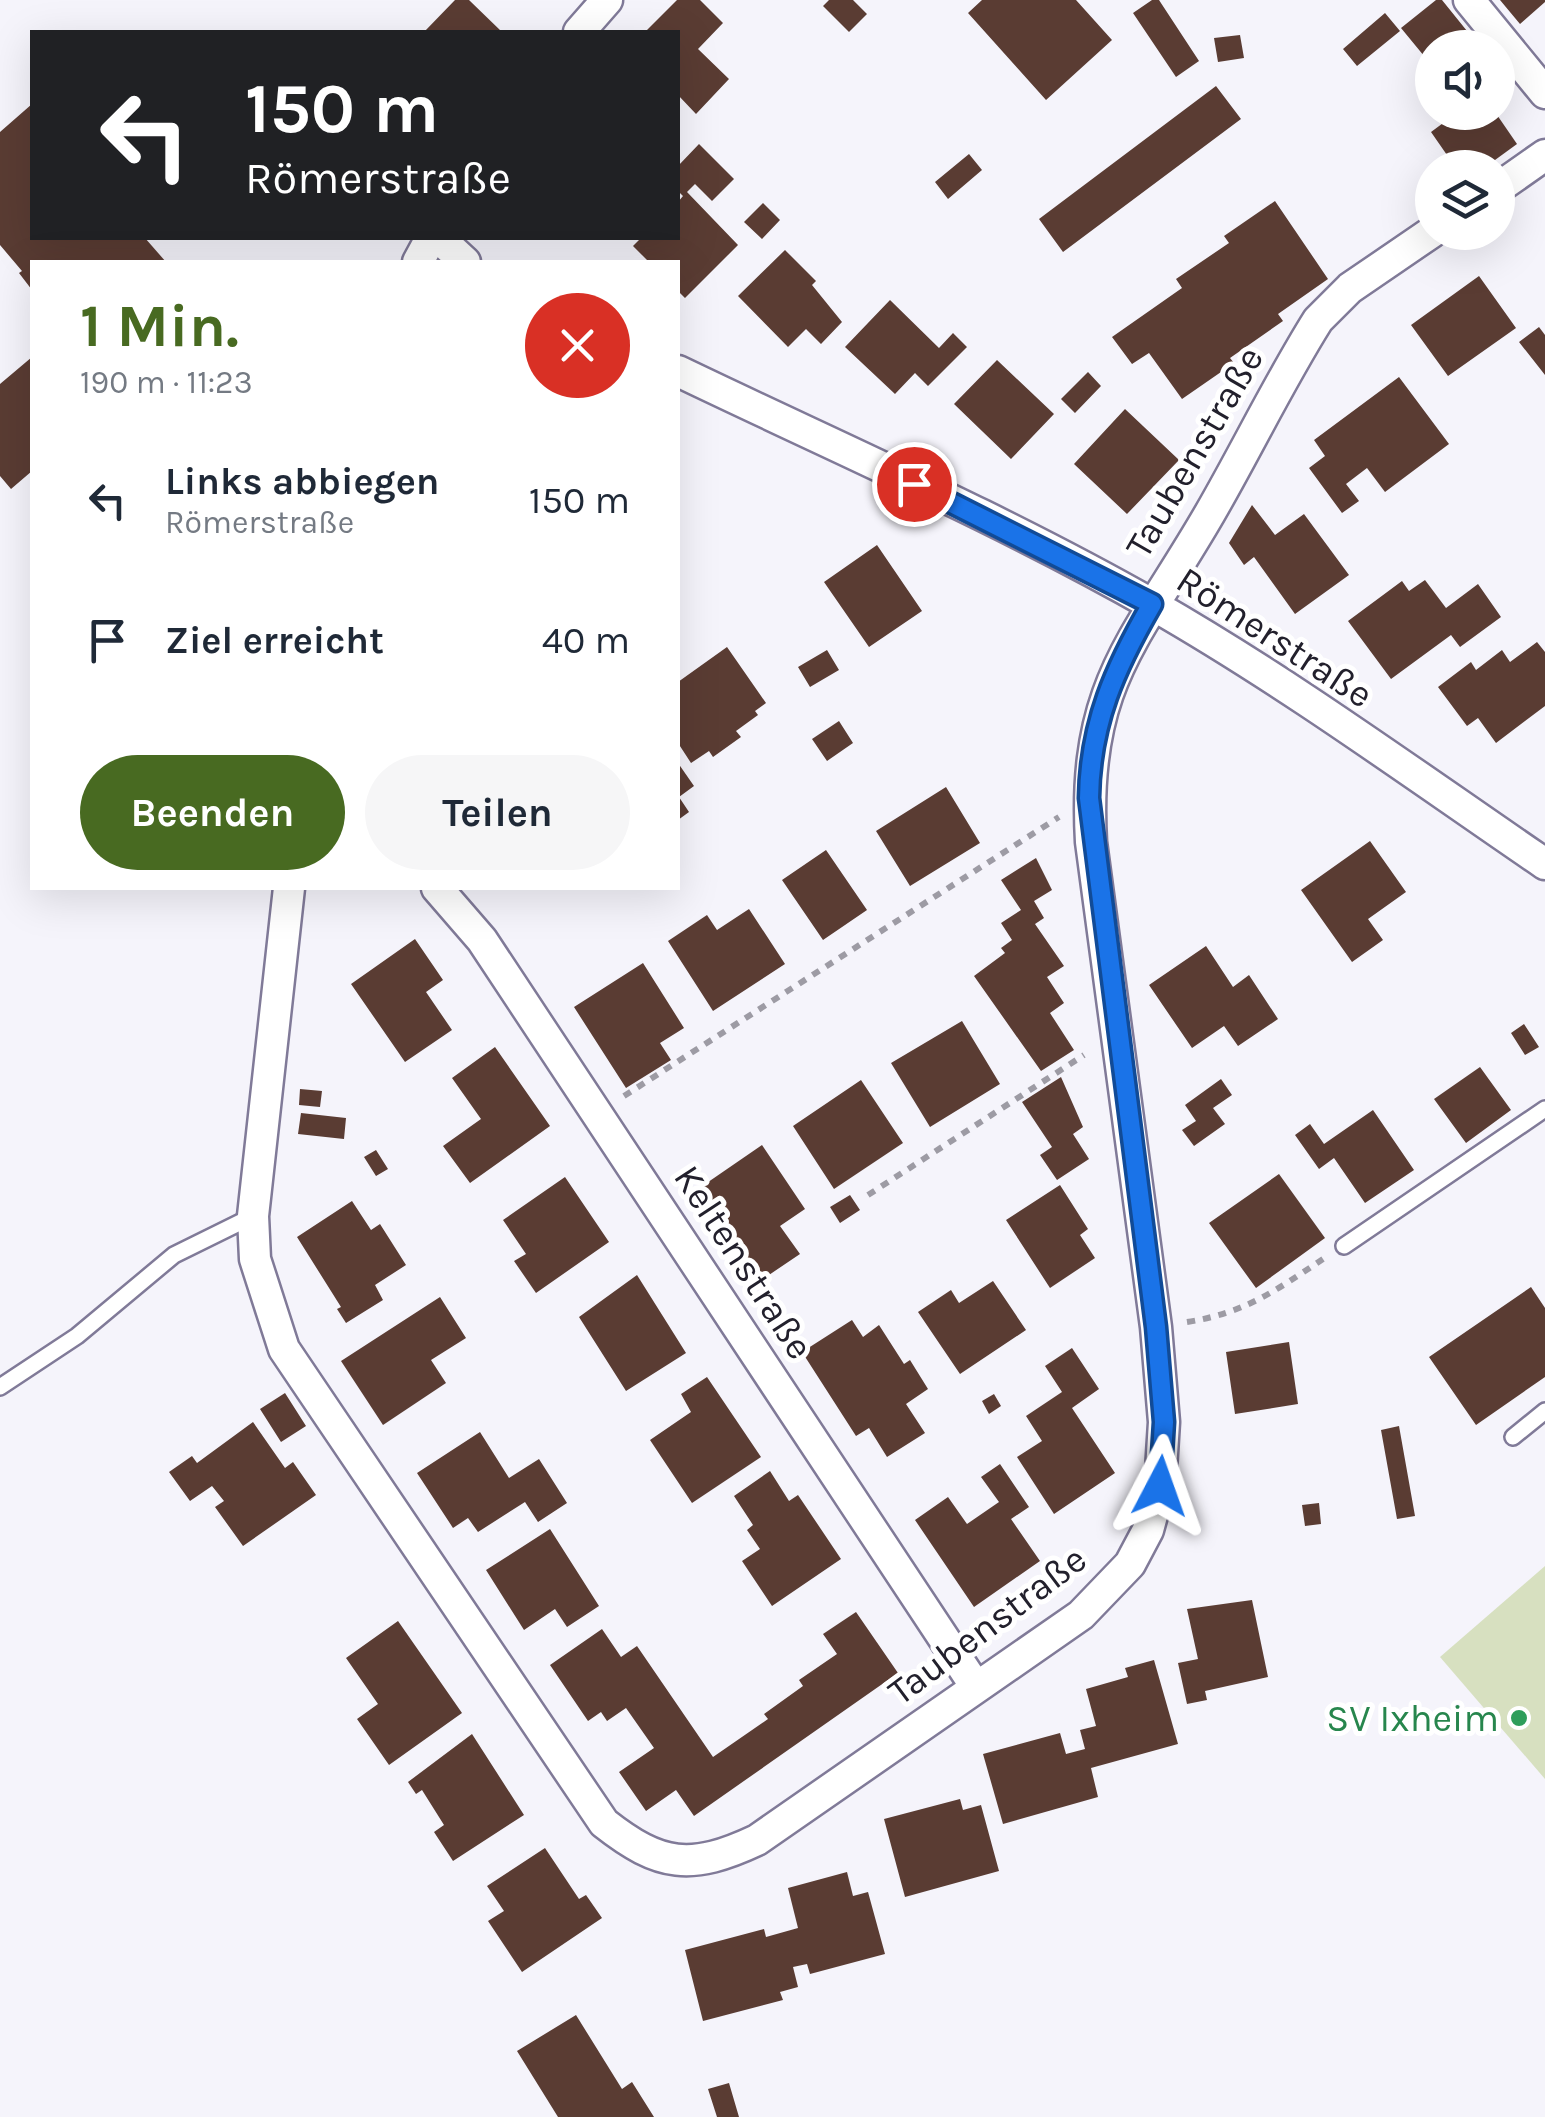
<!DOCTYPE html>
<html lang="de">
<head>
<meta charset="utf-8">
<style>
  :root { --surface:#fff; --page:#f6f6f7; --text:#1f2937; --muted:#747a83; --accent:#486a21 }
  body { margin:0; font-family:Karla,sans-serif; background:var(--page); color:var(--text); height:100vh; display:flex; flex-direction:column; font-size:38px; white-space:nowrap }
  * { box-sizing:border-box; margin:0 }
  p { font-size:32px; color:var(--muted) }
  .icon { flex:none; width:55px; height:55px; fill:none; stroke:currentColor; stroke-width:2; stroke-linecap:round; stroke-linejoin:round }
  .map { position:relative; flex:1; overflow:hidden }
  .side { position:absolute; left:30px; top:260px; width:650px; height:630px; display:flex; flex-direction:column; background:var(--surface); border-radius:0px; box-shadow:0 10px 40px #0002 }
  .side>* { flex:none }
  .banner { position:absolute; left:30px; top:30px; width:650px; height:210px; border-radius:0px; box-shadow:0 10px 40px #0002; background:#202124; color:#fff; overflow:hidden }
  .controls { position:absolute; left:1415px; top:30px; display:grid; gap:20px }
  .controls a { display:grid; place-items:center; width:100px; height:100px; border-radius:50%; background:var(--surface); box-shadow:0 10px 40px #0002; font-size:50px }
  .pin { position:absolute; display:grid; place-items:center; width:85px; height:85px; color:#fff; margin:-42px; border:5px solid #fff; border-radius:50%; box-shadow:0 2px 10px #0007 }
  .me { position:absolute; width:110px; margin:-55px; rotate:4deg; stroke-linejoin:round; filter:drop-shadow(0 0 8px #0008) }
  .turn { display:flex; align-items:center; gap:35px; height:210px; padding:0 50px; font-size:45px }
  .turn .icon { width:130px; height:130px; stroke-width:2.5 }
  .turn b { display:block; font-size:70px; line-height:85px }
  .round { display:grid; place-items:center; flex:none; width:105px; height:105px; border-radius:52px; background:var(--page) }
  .headline { display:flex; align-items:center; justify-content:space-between; height:170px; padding:0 50px }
  h1 { font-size:60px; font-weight:700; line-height:75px; color:var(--accent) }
  .action { display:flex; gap:20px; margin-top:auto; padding:20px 50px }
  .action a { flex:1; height:115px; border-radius:60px; background:var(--accent); color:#fff; font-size:40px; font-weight:700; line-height:115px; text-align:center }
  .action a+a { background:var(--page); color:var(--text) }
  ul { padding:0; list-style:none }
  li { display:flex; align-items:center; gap:30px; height:140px; padding:0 50px }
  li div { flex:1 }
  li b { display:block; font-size:38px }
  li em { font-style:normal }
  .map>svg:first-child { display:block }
</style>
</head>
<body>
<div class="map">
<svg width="1545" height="2117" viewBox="0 0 1545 2117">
  <rect width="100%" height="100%" fill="#f5f4fb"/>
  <path fill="#d7e0c0" d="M1545,1566V1779L1440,1657Z"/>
  <path fill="#5a3c33" d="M455,0H469L502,32H424Z
    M677,0H700L723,23L698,49L729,79L696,114L678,95V32H645Z
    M829,0H853L867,14L849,32L823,6Z
    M982,0H1076L1112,40L1046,100L968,13Z
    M1152,0H1159L1199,61L1176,77L1133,13Z
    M1436,0H1442L1467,31L1446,48H1432L1429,62L1401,28Z
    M1500,0H1545V2L1520,24Z
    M1385,13L1400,31L1357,66L1343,49Z
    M1240,35L1244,58L1218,62L1214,38Z
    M1216,86L1241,119L1063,252L1039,219Z
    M32,104V238H145L166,262H32V290L19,273L22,271L0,245V132Z
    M1458,112H1495L1517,144L1484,168H1456L1431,132Z
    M699,144L734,179L712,201L695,184L687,192L738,245L685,298L678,291V262H649L633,246L641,238H678V202L683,196L678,191V166Z
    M969,154L982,170L948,199L935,182Z
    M1275,201L1328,279L1278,314L1283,321L1230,358L1234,363L1182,399L1149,353L1132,364L1112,337L1182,288L1176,279L1229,243L1224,236Z
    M763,203L780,220L762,239L744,222Z
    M785,250L816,281L812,285L842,322L821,344L806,329L788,347L738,296Z
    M1479,276L1516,328L1448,376L1411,325Z
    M890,300L939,348L953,333L967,347L928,386L915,373L895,394L845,347Z
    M1539,327L1545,335V375L1519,342Z
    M32,357V471L11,489L0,476V384Z
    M997,360L1054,414L1011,459L954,404Z
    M1088,372L1101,386L1075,413L1061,399Z
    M1399,377L1449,444L1385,492L1367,468L1346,484L1359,501L1342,513L1309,468L1325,456L1314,440Z
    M1125,409L1179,460L1127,514L1074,464Z
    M1252,505L1275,535L1304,514L1349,575L1295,614L1254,557L1244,565L1229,543Z
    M877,545L922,611L869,647L824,582Z
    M1425,580L1446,608L1478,584L1501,617L1460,647L1451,635L1391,679L1348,621L1402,581L1409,591Z
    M1537,642L1545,652V706L1496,743L1478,718L1467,726L1438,687L1471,662L1476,670L1502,650L1510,662Z
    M727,647L766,703L755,711L758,715L736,731L741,737L713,757L709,751L691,763L678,743V682Z
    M827,650L839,670L810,687L798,667Z
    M839,721L853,743L827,761L812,739Z
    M678,763L694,786L679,797L689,812L678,820Z
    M946,787L980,843L910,886L876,831Z
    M1370,841L1406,892L1368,919L1383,940L1352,962L1301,890Z
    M826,850L867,910L823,940L782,880Z
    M1036,858L1052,890L1034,901L1044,918L1035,924L1064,966L1047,977L1064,1003L1050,1013L1074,1050L1041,1071L974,976L1005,953L1001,948L1012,940L1001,923L1021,910L1001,880Z
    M749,909L785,964L713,1011L668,941L707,915L717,930Z
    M415,939L443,980L426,992L452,1030L405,1062L351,984Z
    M1206,946L1233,987L1249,975L1278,1019L1238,1046L1224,1026L1192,1048L1149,985Z
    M643,963L684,1028L660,1043L671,1060L626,1088L574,1007Z
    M962,1021L1000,1084L930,1127L891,1063Z
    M1524,1024L1539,1047L1525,1055L1511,1033Z
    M495,1047L550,1126L470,1183L443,1146L481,1119L452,1078Z
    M1480,1067L1511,1110L1466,1143L1434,1099Z
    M1061,1077L1083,1127L1073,1134L1089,1159L1057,1180L1040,1155L1052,1147L1022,1102Z
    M1221,1079L1232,1095L1213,1108L1225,1124L1194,1146L1182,1130L1196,1121L1185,1105Z
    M861,1080L903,1143L834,1189L793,1126Z
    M300,1089L322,1091L320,1107L299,1105Z
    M1373,1110L1414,1170L1365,1203L1334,1158L1319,1169L1295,1135L1310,1124L1324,1144Z
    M301,1113L346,1118L344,1139L298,1134Z
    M762,1145L805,1209L780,1226L800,1254L760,1281L698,1189Z
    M376,1150L388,1169L376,1176L364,1157Z
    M1279,1174L1325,1238L1256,1288L1209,1223Z
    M565,1177L609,1242L536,1293L514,1261L526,1254L503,1220Z
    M1060,1185L1088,1229L1080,1235L1095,1258L1050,1288L1006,1220Z
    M850,1195L860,1210L840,1223L830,1207Z
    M352,1201L371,1230L380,1224L406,1265L375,1285L383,1300L346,1323L337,1309L341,1307L297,1237Z
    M637,1275L686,1353L626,1391L579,1317Z
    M993,1281L1026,1330L960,1374L918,1312L951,1290L959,1303Z
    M1531,1287L1545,1308V1377L1476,1425L1429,1357Z
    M440,1297L466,1338L431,1360L446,1383L383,1425L341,1361Z
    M852,1320L863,1337L879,1325L904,1364L910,1360L928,1389L906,1404L925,1433L887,1457L869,1428L856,1436L802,1352Z
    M1289,1342L1298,1404L1235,1414L1226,1352Z
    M1072,1348L1099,1389L1072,1408L1115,1473L1054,1514L1017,1457L1042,1441L1026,1416L1062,1392L1045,1366Z
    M707,1377L761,1457L692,1503L650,1440L691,1412L681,1394Z
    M285,1393L306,1426L281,1442L260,1409Z
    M994,1394L1001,1406L989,1414L982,1401Z
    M253,1422L285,1468L293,1462L316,1495L243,1546L215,1507L224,1501L212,1486L190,1501L169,1472L192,1456L197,1463Z
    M1399,1426L1415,1516L1397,1519L1381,1430Z
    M480,1432L509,1478L539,1459L567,1503L538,1522L525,1502L478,1532L468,1518L453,1528L417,1473Z
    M1000,1464L1029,1507L1011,1519L1040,1561L974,1607L915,1520L948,1497L967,1524L999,1502L981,1477Z
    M770,1471L789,1501L798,1495L841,1559L772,1606L742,1561L760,1549L747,1530L753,1525L734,1496Z
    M1319,1503L1321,1524L1305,1526L1302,1505Z
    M550,1529L599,1606L567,1627L555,1609L524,1630L486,1570Z
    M1252,1600L1268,1677L1205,1691L1207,1700L1187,1704L1178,1663L1198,1659L1187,1609Z
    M856,1612L898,1673L694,1816L676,1790L646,1811L619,1772L654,1748L626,1708L607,1721L601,1712L588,1721L550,1665L602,1629L621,1657L637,1646L713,1757L768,1719L764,1714L803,1686L799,1680L837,1654L823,1634Z
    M398,1621L462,1713L389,1765L357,1719L378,1704L346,1658Z
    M1154,1660L1178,1744L1091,1768L1098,1797L1003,1824L983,1754L1060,1733L1066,1754L1085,1749L1080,1730L1096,1726L1086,1689L1128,1677L1125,1668Z
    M472,1734L524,1815L453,1861L434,1832L444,1825L422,1790L416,1794L408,1782Z
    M960,1799L963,1810L981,1805L999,1871L905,1897L884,1819Z
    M545,1848L579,1899L586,1895L602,1918L522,1972L488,1921L504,1911L487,1886Z
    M847,1872L853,1896L868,1892L885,1954L810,1974L807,1964L793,1967L798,1987L780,1992L783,2000L703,2021L685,1950L764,1929L766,1937L798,1928L788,1888Z
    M576,2015L622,2089L632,2082L654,2117H558L517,2051Z
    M729,2083L739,2117H717L708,2089Z"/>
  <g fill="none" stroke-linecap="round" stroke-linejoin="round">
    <g stroke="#807a98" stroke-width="20">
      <path id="lane" d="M1344,1246L1545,1109
        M0,1387L77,1336L174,1255L253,1216
        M1513,1437L1545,1411"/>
    </g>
    <g stroke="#807a98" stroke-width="35">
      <path id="street" d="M1469,0L1545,93
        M579,32L607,0
        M1498,188L1545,155
        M439,238L465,262
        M418,262L431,238
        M678,371C836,447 1000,518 1153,605C1289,683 1416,776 1545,864
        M289,888L253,1216L255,1259L284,1349L604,1823C660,1867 691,1871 757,1840L1081,1615L1130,1564L1148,1530L1160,1486L1164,1422L1156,1327L1091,842C1082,683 1136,641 1210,513C1247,449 1279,382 1318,320L1350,288L1432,232
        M437,888L482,940L976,1687"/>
    </g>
    <path stroke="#9d9ba4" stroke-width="6" stroke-dasharray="8 8" stroke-linecap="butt" d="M624,1096L1059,817
      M868,1195L1084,1055
      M1187,1322C1245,1313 1275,1291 1323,1259"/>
    <use href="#lane" stroke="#fff" stroke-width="15"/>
    <use href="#street" stroke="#fff" stroke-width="30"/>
  </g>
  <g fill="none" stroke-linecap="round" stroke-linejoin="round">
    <g stroke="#114b97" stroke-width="25">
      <path id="route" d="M914,484L1152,604C1115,668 1090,723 1089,798L1156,1327L1164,1422L1160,1486"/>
    </g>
    <use href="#route" stroke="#1a73e8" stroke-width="18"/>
  </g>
  <circle fill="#2e9e5b" stroke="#fff" stroke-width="4" cx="1519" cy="1718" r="10"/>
  <g text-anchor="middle" stroke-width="10" stroke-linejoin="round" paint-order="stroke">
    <g font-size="38" fill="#22202c" stroke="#fff">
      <text transform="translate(1194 452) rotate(-60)" y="13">Taubenstraße</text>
      <text transform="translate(1275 637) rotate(33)" y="13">Römerstraße</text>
      <text transform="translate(744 1262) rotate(57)" y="13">Keltenstraße</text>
      <text transform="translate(987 1625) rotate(-37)" y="13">Taubenstraße</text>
    </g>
    <g font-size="38" fill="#27864d" stroke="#fff" text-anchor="end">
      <text x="1499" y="1731">SV Ixheim</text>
    </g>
  </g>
</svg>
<div class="controls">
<a><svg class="icon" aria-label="sound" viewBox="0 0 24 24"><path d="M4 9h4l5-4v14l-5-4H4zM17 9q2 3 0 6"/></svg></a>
<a><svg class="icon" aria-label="layers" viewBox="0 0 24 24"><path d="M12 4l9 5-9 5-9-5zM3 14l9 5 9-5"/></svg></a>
</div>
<div class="pin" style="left:914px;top:484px;background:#d93025"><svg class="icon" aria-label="arrive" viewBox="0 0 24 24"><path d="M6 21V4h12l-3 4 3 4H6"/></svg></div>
<svg class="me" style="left:1160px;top:1486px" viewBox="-20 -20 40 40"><path d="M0-17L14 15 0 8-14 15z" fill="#1a73e8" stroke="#fff" stroke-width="4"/></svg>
<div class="banner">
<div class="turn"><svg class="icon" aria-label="left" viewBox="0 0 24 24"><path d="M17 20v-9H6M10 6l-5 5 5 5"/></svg><div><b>150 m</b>Römerstraße</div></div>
</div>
<section class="side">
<div class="headline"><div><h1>1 Min.</h1><p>190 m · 11:23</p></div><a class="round" style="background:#d93025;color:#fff"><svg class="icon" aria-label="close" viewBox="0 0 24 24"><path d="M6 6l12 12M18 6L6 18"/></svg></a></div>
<ul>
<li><svg class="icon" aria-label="left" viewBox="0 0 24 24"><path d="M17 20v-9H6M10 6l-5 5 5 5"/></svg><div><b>Links abbiegen</b><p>Römerstraße</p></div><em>150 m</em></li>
<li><svg class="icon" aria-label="arrive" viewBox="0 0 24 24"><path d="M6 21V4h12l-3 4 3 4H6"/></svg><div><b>Ziel erreicht</b></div><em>40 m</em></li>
</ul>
<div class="action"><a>Beenden</a><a>Teilen</a></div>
</section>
</div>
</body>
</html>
